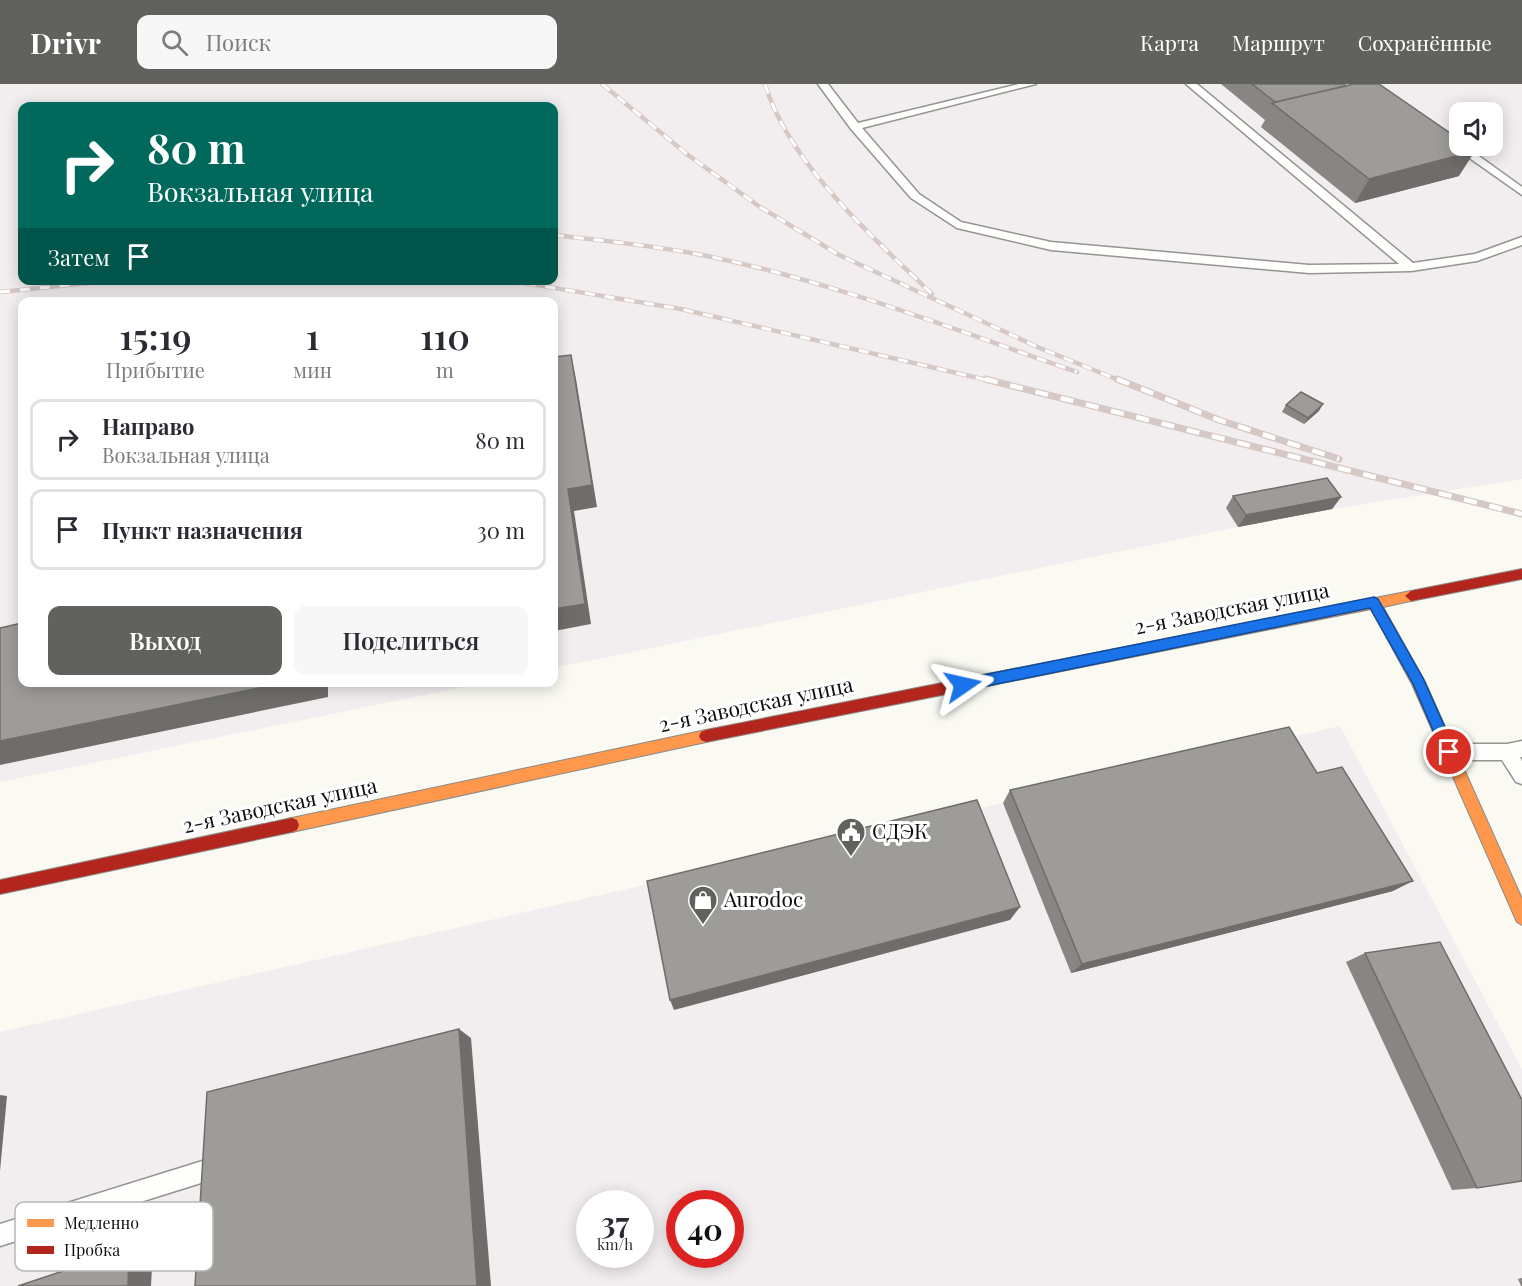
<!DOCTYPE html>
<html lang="ru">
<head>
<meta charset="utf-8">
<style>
  :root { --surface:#fff; --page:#f7f7f7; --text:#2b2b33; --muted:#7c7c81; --line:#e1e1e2; --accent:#61615e }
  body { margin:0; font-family:"Playfair Display",serif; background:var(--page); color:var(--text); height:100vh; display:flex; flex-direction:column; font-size:22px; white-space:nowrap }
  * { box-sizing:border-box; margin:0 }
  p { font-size:20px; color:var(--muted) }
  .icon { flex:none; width:33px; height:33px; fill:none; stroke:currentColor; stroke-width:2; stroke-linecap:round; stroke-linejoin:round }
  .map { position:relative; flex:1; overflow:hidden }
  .drawer { position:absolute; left:18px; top:213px; width:540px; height:390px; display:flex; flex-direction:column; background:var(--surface); border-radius:12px; box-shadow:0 3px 15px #0003 }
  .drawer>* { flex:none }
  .banner { position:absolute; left:18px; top:18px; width:540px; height:183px; border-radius:12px; box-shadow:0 3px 15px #0003; background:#00695c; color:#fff; overflow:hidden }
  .fabs { position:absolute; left:1449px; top:18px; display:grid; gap:12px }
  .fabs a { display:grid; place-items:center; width:54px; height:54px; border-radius:12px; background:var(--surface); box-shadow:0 3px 15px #0003; font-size:30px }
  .speed { position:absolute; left:576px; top:1106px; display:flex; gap:12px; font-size:30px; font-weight:700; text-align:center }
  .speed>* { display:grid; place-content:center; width:78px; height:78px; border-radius:50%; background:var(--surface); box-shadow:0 3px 15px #0003; line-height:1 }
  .speed small { font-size:15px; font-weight:400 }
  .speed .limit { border:9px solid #d22; background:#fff; color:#111 }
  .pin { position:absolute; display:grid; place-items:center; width:51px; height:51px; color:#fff; margin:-26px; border:3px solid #fff; border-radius:50%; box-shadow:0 2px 6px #0007 }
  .me { position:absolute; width:66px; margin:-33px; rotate:79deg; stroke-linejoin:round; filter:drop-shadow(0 0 4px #0008) }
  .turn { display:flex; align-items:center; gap:21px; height:126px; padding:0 30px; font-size:27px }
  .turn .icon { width:78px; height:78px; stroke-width:2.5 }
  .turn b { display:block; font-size:42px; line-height:51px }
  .then { display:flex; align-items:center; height:57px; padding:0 30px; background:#0003; gap:12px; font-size:22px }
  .eta { display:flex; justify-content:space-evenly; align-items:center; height:102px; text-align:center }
  .eta b { font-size:36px; font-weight:600; line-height:42px }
  .button { display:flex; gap:12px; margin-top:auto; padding:12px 30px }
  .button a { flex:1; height:69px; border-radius:12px; background:var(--accent); color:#fff; font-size:24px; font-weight:600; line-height:69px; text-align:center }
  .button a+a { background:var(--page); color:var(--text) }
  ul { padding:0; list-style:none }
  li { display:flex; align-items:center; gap:18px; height:81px; margin:0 12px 9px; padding:0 18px; border:3px solid var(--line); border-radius:12px }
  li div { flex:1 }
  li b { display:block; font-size:22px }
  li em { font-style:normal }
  header { display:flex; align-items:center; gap:36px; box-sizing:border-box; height:84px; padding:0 30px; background:var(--accent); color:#fff }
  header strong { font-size:28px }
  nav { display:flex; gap:33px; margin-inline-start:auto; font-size:21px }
  .search { width:420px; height:54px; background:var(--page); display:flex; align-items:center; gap:15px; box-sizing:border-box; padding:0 21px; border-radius:12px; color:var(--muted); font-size:22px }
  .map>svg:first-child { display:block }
</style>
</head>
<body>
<header>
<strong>Drivr</strong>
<div class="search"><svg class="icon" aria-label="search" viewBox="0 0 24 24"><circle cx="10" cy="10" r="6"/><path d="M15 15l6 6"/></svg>Поиск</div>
<nav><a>Карта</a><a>Маршрут</a><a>Сохранённые</a></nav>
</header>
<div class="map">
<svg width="1522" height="1202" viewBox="0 0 1522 1202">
  <rect width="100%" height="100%" fill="#fafaf3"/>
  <path fill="#f2edef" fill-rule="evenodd" d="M0,0H1522V395L1332,425L1238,443L554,584V218H22V598L483,599L0,698ZM22,22H554V196H22ZM1460,28H1492V62H1460Z
    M1340,642L1522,985V1202H0V948ZM590,1119H640V1170H590ZM680,1119H730V1170H680Z"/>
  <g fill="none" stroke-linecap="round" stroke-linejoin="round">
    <g stroke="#949491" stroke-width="3">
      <path id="lane" d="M818,0H828L858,39L1019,0H1036L862,44L919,110L961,138L1051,158L1309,181L1399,180L1186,0H1197L1413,179L1475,170L1522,153V161L1477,177L1411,187L1309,189L1051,166L957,144L911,114L851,45Z
        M1455,56L1460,57V62H1465L1522,103V111L1451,61V57Z
        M1522,657V673H1520L1522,677V700L1516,698L1502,676H1449L1443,673L1440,668L1443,663L1449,660H1507Z
        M212,1074L220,1077L223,1085L220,1093L0,1162V1140Z"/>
    </g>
    <g stroke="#8b8b88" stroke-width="2">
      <path id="slow" d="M1411,507L1417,512L1415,516L1383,523L1425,598L1522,815V841L1517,838L1412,600L1371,525L962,607L957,605L955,601L957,597L962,595Z
        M706,646L711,648L713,652L711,656L706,658L292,748L287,746L285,741L287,736L292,734Z"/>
    </g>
    <g stroke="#8b8b88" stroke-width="2">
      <path id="jam" d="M1522,485V495L1411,517L1405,512L1411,507Z
        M962,595L967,597L969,601L967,605L962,607L706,658L701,656L699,652L701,648L706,646Z
        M292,734L297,736L299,741L297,746L292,748L0,810V796Z"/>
    </g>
    <use href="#lane" fill="#fefefd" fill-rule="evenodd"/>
    <use href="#slow" fill="#ff974d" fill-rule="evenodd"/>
    <use href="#jam" fill="#b3261e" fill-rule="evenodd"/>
    <g stroke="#d5c8c5" stroke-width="4.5">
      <path id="rail-far1" d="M602,0L688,71L760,123L839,171L1042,265L1121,297
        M765,0C789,80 873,153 932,210
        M554,151C605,157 657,162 707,172C834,198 955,246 1077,288
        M506,196L681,225L991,297
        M0,208L118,196"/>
    </g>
    <g stroke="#d5c8c5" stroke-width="7">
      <path id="rail" d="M985,295L1522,430
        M1117,295L1219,336L1339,375"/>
    </g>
    <use href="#rail-far1" stroke="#fff" stroke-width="3" stroke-dasharray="10" stroke-linecap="butt"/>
    <use href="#rail" stroke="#fff" stroke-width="4.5" stroke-dasharray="13" stroke-linecap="butt"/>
  </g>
  <path fill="#888683" d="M1221,0H1344L1459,92L1355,119L1261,43L1265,36Z
    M1286,321L1319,327L1304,340L1282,328Z
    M1233,412L1341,413L1332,425L1238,443L1226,424Z
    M1317,689L1393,807L1071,889L1003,719L1010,706Z
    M1365,869L1477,1104L1452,1106L1346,878Z
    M1522,1194V1202H1521L1518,1195Z"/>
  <path fill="#6f6d6a" d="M1475,67L1459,92L1355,119L1369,95Z
    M571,271L576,295L597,423L574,427L591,540L554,547V525L568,405Z
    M1323,320L1319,327L1304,340L1308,334Z
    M1341,413L1332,425L1238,443L1246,431Z
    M288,598H328V613L0,681V657Z
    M1413,797L1393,807L1071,889L1082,880Z
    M1020,823L1010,836L674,926L670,916Z
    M459,945L471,954L491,1202H477Z
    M0,1011L7,1012L0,1087Z
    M129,1165H153L151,1202H128Z"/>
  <path fill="#9e9c98" stroke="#6f6d6a" stroke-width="1.5" d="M1252,0H1344L1346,2L1275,18Z
    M1353,0H1379L1460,56V62H1467L1475,67L1369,95L1272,19Z
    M571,271L592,401L568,405L585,520L554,525V273Z
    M1301,308L1323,320L1308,334L1286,321Z
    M1327,394L1341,413L1246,431L1233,412Z
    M22,539V598H288L0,657V544Z
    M1289,643L1317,689L1342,683L1413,797L1082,880L1010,706Z
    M977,716L1020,823L670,916L647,797Z
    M1440,858L1522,1016V1097L1477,1104L1365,869Z
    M459,945L477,1202H195L207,1008Z
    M129,1165L128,1202H18Z"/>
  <path fill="#1a73e8" stroke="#114b97" stroke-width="1.5" d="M1374,513L1378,515L1423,594L1456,668L1454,672L1449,674L1444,672L1413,600L1370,524L963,607L958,605L956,601L958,597L963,595Z"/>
  <defs>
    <g id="civic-pin" transform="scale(1.5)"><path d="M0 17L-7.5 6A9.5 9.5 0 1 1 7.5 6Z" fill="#61615e" stroke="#fff"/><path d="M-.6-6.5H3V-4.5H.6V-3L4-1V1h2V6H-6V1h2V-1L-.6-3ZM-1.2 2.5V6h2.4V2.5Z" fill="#fff"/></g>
    <g id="shop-pin" transform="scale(1.5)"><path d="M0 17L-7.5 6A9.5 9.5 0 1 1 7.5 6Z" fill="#61615e" stroke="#fff"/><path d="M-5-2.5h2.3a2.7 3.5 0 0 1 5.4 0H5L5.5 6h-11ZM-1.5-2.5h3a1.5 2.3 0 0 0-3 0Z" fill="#fff"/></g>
  </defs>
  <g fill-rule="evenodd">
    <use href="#civic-pin" x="851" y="748"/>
    <use href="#shop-pin" x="703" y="816"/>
  </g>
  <g text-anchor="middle" stroke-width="6" stroke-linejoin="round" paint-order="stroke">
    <g font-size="21" fill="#0e0e0e" stroke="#fff">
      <text transform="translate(1232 525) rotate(-11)" y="7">2-я Заводская улица</text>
      <text transform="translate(756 621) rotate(-12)" y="7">2-я Заводская улица</text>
      <text transform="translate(280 722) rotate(-12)" y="7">2-я Заводская улица</text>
    </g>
    <g font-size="21" fill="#0e0e0e" stroke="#fff" text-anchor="start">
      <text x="872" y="755">СДЭК</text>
      <text x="724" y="823">Aurodoc</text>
    </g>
  </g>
  <rect x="15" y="1118" width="198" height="69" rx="9" fill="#fff" stroke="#b7b7b7" stroke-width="1.5"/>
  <rect x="27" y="1135" width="27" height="8" fill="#ff974d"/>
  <rect x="27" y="1162" width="27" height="8" fill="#b3261e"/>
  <g font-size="16" fill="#0e0e0e">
    <text x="64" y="1145">Медленно</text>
    <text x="64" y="1172">Пробка</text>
  </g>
</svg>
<div class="fabs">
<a><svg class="icon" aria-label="sound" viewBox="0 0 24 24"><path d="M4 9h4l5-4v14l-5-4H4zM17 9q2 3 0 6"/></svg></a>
</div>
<div class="speed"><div>37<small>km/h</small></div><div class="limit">40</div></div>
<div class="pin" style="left:1449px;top:668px;background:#d93025"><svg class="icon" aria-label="arrive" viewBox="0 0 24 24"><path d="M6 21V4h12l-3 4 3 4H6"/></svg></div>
<svg class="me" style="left:963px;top:601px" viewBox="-20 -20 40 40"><path d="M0-17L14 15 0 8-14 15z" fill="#1a73e8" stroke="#fff" stroke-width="4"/></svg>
<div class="banner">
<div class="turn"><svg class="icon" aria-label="right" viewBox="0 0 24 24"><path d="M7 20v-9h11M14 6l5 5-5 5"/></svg><div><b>80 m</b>Вокзальная улица</div></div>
<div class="then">Затем<svg class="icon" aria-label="arrive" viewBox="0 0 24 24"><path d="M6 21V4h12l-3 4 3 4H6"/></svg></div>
</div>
<section class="drawer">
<div class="eta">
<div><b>15:19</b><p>Прибытие</p></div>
<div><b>1</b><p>мин</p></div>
<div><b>110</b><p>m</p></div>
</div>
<ul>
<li><svg class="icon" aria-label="right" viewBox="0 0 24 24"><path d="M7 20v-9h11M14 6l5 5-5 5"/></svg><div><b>Направо</b><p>Вокзальная улица</p></div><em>80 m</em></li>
<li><svg class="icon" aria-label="arrive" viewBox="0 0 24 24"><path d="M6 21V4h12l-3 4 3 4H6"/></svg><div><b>Пункт назначения</b></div><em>30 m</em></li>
</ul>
<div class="button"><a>Выход</a><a>Поделиться</a></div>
</section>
</div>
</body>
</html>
